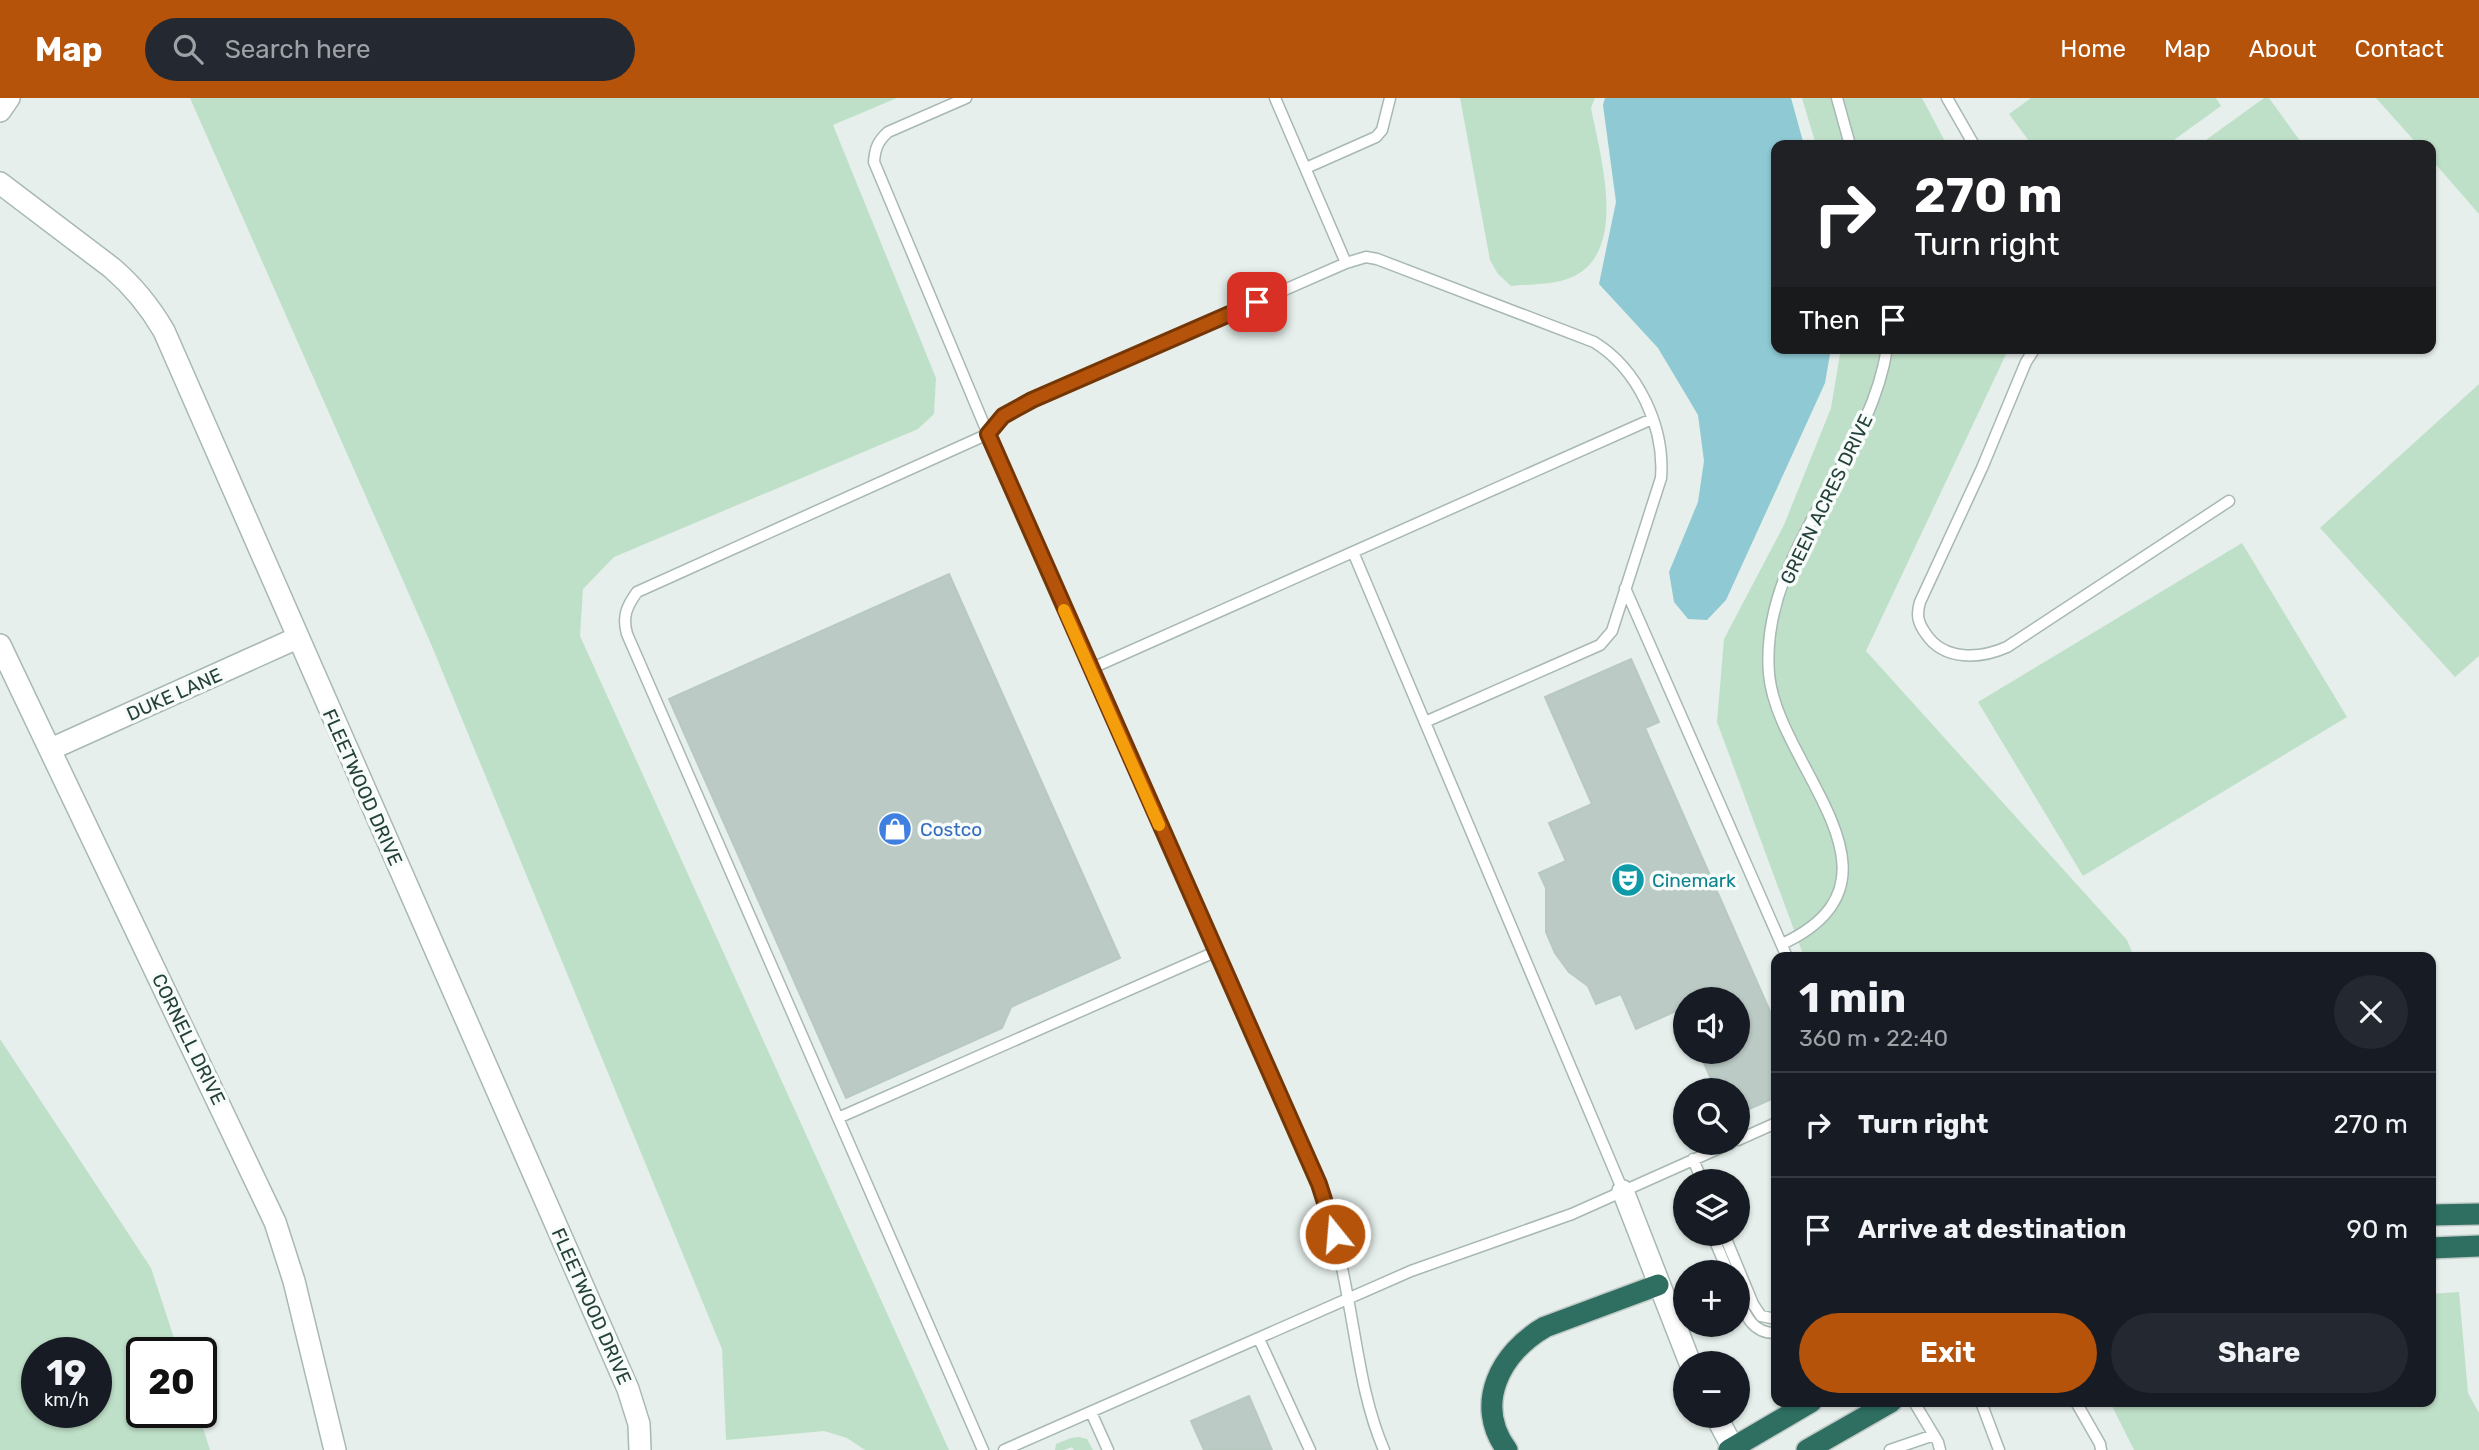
<!DOCTYPE html>
<html lang="en">
<head>
<meta charset="utf-8">
<style>
  :root { --surface:#171b24; --page:#242831; --text:#f1f3f6; --muted:#9ea1a6; --line:#363941; --accent:#b45309 }
  body { margin:0; font-family:Rubik,sans-serif; background:var(--page); color:var(--text); height:100vh; display:flex; flex-direction:column; font-size:26px; white-space:nowrap }
  * { box-sizing:border-box; margin:0 }
  p { font-size:23px; color:var(--muted) }
  .icon { flex:none; width:38px; height:38px; fill:none; stroke:currentColor; stroke-width:2; stroke-linecap:round; stroke-linejoin:round }
  .map { position:relative; flex:1; overflow:hidden }
  .panel { position:absolute; left:1771px; top:854px; width:665px; height:455px; display:flex; flex-direction:column; background:var(--surface); border-radius:14px; box-shadow:0 2px 5px #0004 }
  .panel>* { flex:none }
  .hud { position:absolute; left:1771px; top:42px; width:665px; height:214px; border-radius:14px; box-shadow:0 2px 5px #0004; background:#202124; color:#fff; overflow:hidden }
  .controls { position:absolute; left:1673px; top:889px; display:grid; gap:14px }
  .controls a { display:grid; place-items:center; width:77px; height:77px; border-radius:50%; background:var(--surface); box-shadow:0 2px 5px #0004; font-size:35px }
  .speed { position:absolute; left:21px; top:1239px; display:flex; gap:14px; font-size:35px; font-weight:700; text-align:center }
  .speed>* { display:grid; place-content:center; width:91px; height:91px; border-radius:50%; background:var(--surface); box-shadow:0 2px 5px #0004; line-height:1 }
  .speed small { font-size:18px; font-weight:400 }
  .speed .limit { border:4px solid #111; border-radius:10px; background:#fff; color:#111 }
  .pin { position:absolute; display:grid; place-items:center; width:60px; height:60px; color:#fff; margin:-30px; border-radius:14px; box-shadow:0 4px 10px #0006 }
  .me { position:absolute; width:77px; margin:-38px; rotate:343deg; stroke-linejoin:round; filter:drop-shadow(0 0 5px #0008) }
  .turn { display:flex; align-items:center; gap:24px; height:147px; padding:0 28px; font-size:32px }
  .turn .icon { width:91px; height:91px; stroke-width:2.5 }
  .turn b { display:block; font-size:49px; line-height:60px }
  .then { display:flex; align-items:center; height:66px; padding:0 28px; background:#0003; gap:14px; font-size:26px }
  .round { display:grid; place-items:center; flex:none; width:74px; height:74px; border-radius:37px; background:var(--page) }
  .overview { display:flex; align-items:center; justify-content:space-between; height:119px; padding:0 28px }
  h1 { font-size:42px; font-weight:700; line-height:52px }
  .cta { display:flex; gap:14px; margin-top:auto; padding:14px 28px }
  .cta a { flex:1; height:80px; border-radius:42px; background:var(--accent); color:#fff; font-size:28px; font-weight:700; line-height:80px; text-align:center }
  .cta a+a { background:var(--page); color:var(--text) }
  ul { padding:0; list-style:none }
  li { display:flex; align-items:center; gap:21px; height:105px; padding:0 28px; border-top:2px solid var(--line) }
  li div { flex:1 }
  li b { display:block; font-size:26px }
  li em { font-style:normal }
  header { display:flex; align-items:center; gap:42px; box-sizing:border-box; height:98px; padding:0 35px; background:var(--accent); color:#fff }
  header strong { font-size:33px }
  nav { display:flex; gap:38px; margin-inline-start:auto; font-size:24px }
  .search { width:490px; height:63px; background:var(--page); display:flex; align-items:center; gap:18px; box-sizing:border-box; padding:0 24px; border-radius:38px; color:var(--muted); font-size:26px }
  .map>svg:first-child { display:block }
</style>
</head>
<body>
<header>
<strong>Map</strong>
<div class="search"><svg class="icon" aria-label="search" viewBox="0 0 24 24"><circle cx="10" cy="10" r="6"/><path d="M15 15l6 6"/></svg>Search here</div>
<nav><a>Home</a><a>Map</a><a>About</a><a>Contact</a></nav>
</header>
<div class="map">
<svg width="2479" height="1352" viewBox="0 0 2479 1352">
  <rect width="100%" height="100%" fill="#e6efeb"/>
  <path fill="#bfe0c8" fill-rule="evenodd" d="M190,0H897L833,27L936,280L934,316L918,331L614,459L583,491L580,538L949,1352H865L847,1340L824,1333L726,1342L722,1251L431,546Z
    M1460,0H1595L1591,10C1600,57 1630,156 1570,180C1553,187 1529,186 1511,188L1498,176L1490,162Z
    M1802,0H1922L1947,47H1816Z
    M2031,0H2216L2221,8L2167,47H2032L2009,16Z
    M2264,0H2269L2303,47H2199Z
    M2376,0H2479V116L2431,61V47H2418Z
    M1841,250H2009L1866,553L2127,842L2134,859H1804L1717,624L1724,541L1784,427L1831,310Z
    M2479,286V558L2455,579L2320,430Z
    M2242,445L2347,619L2083,778L1978,604Z
    M0,941L151,1170L179,1255H142V1314H198L210,1352H0ZM37,1255H96V1314H37Z
    M2459,1194L2468,1295L2479,1315V1352H2134L2110,1304H2431V1196Z
    M1079,1339L1087,1341L1093,1352H1074L1072,1349L1064,1352H1055L1056,1346L1071,1340Z"/>
  <path fill="#8ec9d4" d="M1605,0H1791L1804,47H1776V250H1831L1825,285L1726,502L1707,522L1688,521L1674,504L1669,474L1698,404L1704,363L1698,317L1658,250L1599,186L1616,104L1603,7Z"/>
  <path fill="#bbcac4" stroke="#b8c9c2" stroke-width="2" d="M949,476L1120,860L1011,909L1002,930L846,1000L669,601Z
    M1631,561L1659,624L1645,630L1776,927V999L1738,1016V992H1716L1699,954H1738V901H1685V909L1636,931L1621,896L1596,906L1588,888L1569,874L1555,855L1546,834V790L1539,775L1566,763L1549,725L1592,706L1545,599Z
    M1249,1298L1272,1352H1204L1191,1323Z"/>
  <g fill="none" stroke-linecap="round" stroke-linejoin="round">
    <g stroke="#a8b8b2" stroke-width="13">
      <path id="lane" d="M1275,0L1346,165
        M1837,0L1850,47
        M1947,0L1974,47
        M1306,70L1376,39L1382,32L1390,0
        M2035,250L2026,264L1982,370L1920,504C1916,517 1918,525 1926,536C1944,563 1980,561 2007,549L2229,403
        M1353,454L1623,1093
        M1625,490L1787,859
        M1090,571L1652,321
        M1782,846C1922,781 1777,669 1769,576C1759,455 1870,365 1887,250
        M838,1020L627,536C622,518 627,508 637,494L988,336L874,64C875,50 878,43 888,34L966,0
        M1738,1042L1776,1025
        M1693,1061L1702,1083
        M1712,1136L1728,1174
        M1724,1136L1753,1206L1761,1218L1776,1221
        M1738,1199C1745,1217 1753,1236 1776,1235
        M1259,1241L1310,1352
        M1914,1304L1938,1344L1940,1352
        M1981,1304L1999,1352
        M2076,1304L2100,1346L2101,1352
        M1091,1314L1108,1352
        M983,1352L838,1020L1215,854
        M1004,1352L1411,1173L1572,1116L1731,1045
        M1384,1352C1363,1303 1358,1252 1348,1201C1341,1161 1332,1124 1319,1086L988,336L1003,318L1033,302L1346,165L1366,159L1377,161L1594,244C1638,271 1665,329 1661,380L1612,533L1600,547L1425,624
        M1890,1352L1934,1337"/>
    </g>
    <g stroke="#a8b8b2" stroke-width="24">
      <path id="street" d="M0,13L9,0
        M0,85L112,170C133,188 150,209 164,233L628,1291L639,1326L640,1352
        M0,547L275,1124L294,1183L335,1352
        M51,651L297,540
        M1623,1093L1690,1265
        M1716,1318L1734,1352"/>
    </g>
    <g stroke="#c2cac8" stroke-width="24">
      <path id="highway" d="M2431,1117L2479,1116
        M2431,1150L2479,1148
        M1507,1352C1473,1306 1501,1254 1545,1229L1658,1187
        M1729,1352L1811,1304
        M1807,1352L1891,1304"/>
    </g>
    <use href="#lane" stroke="#fff" stroke-width="10"/>
    <use href="#street" stroke="#fff" stroke-width="21"/>
    <use href="#highway" stroke="#2f6f62" stroke-width="21"/>
  </g>
  <g fill="none" stroke-linecap="round" stroke-linejoin="round">
    <g stroke="#753606" stroke-width="18">
      <path id="route" d="M1257,204L1032,302L1003,318L988,336L1319,1086L1335,1136"/>
    </g>
    <use href="#route" stroke="#b45309" stroke-width="12"/>
    <path stroke="#f59e0b" stroke-width="12" d="M1064,512L1159,727"/>
  </g>
  <defs>
    <g id="shop-disc" transform="scale(1.75)"><circle r="9.5" fill="#3f7fe0" stroke="#f7fbf9"/><path d="M-5-2.5h2.3a2.7 3.5 0 0 1 5.4 0H5L5.5 6h-11ZM-1.5-2.5h3a1.5 2.3 0 0 0-3 0Z" fill="#fff"/></g>
    <g id="theatre-disc" transform="scale(1.75)"><circle r="9.5" fill="#0f9aa8" stroke="#f7fbf9"/><path d="M-5-5.5Q0-4 5-5.5V0Q5 5 0 6Q-5 5-5 0ZM-3.3-2.5H-1v1.5H-3.3ZM1-2.5H3.3v1.5H1ZM-2.8 1Q0 5.5 2.8 1Z" fill="#fff"/></g>
  </defs>
  <g fill-rule="evenodd">
    <use href="#shop-disc" x="895" y="731"/>
    <use href="#theatre-disc" x="1628" y="782"/>
  </g>
  <g text-anchor="middle" stroke-width="7" stroke-linejoin="round" paint-order="stroke">
    <g font-size="19" fill="#24423a" stroke="#f7fbf9">
      <text transform="translate(1826 401) rotate(-64)" y="7">GREEN ACRES DRIVE</text>
      <text transform="translate(174 596) rotate(-24)" y="7">DUKE LANE</text>
      <text transform="translate(363 689) rotate(66)" y="7">FLEETWOOD DRIVE</text>
      <text transform="translate(189 941) rotate(64)" y="7">CORNELL DRIVE</text>
      <text transform="translate(592 1208) rotate(66)" y="7">FLEETWOOD DRIVE</text>
    </g>
    <g font-size="19" fill="#366cbe" stroke="#f7fbf9" text-anchor="start">
      <text x="920" y="738">Costco</text>
    </g>
    <g font-size="19" fill="#0d838f" stroke="#f7fbf9" text-anchor="start">
      <text x="1652" y="789">Cinemark</text>
    </g>
  </g>
</svg>
<div class="controls">
<a><svg class="icon" aria-label="sound" viewBox="0 0 24 24"><path d="M4 9h4l5-4v14l-5-4H4zM17 9q2 3 0 6"/></svg></a>
<a><svg class="icon" aria-label="search" viewBox="0 0 24 24"><circle cx="10" cy="10" r="6"/><path d="M15 15l6 6"/></svg></a>
<a><svg class="icon" aria-label="layers" viewBox="0 0 24 24"><path d="M12 4l9 5-9 5-9-5zM3 14l9 5 9-5"/></svg></a>
<a>+</a>
<a>−</a>
</div>
<div class="speed"><div>19<small>km/h</small></div><div class="limit">20</div></div>
<div class="pin" style="left:1257px;top:204px;background:#d93025"><svg class="icon" aria-label="arrive" viewBox="0 0 24 24"><path d="M6 21V4h12l-3 4 3 4H6"/></svg></div>
<svg class="me" style="left:1335px;top:1136px" viewBox="-20 -20 40 40"><circle r="17" fill="#b45309" stroke="#fff" stroke-width="3"/><path d="M0-11L8 9 0 5-8 9z" fill="#fff"/></svg>
<div class="hud">
<div class="turn"><svg class="icon" aria-label="right" viewBox="0 0 24 24"><path d="M7 20v-9h11M14 6l5 5-5 5"/></svg><div><b>270 m</b>Turn right</div></div>
<div class="then">Then<svg class="icon" aria-label="arrive" viewBox="0 0 24 24"><path d="M6 21V4h12l-3 4 3 4H6"/></svg></div>
</div>
<section class="panel">
<div class="overview"><div><h1>1 min</h1><p>360 m · 22:40</p></div><a class="round"><svg class="icon" aria-label="close" viewBox="0 0 24 24"><path d="M6 6l12 12M18 6L6 18"/></svg></a></div>
<ul>
<li><svg class="icon" aria-label="right" viewBox="0 0 24 24"><path d="M7 20v-9h11M14 6l5 5-5 5"/></svg><div><b>Turn right</b></div><em>270 m</em></li>
<li><svg class="icon" aria-label="arrive" viewBox="0 0 24 24"><path d="M6 21V4h12l-3 4 3 4H6"/></svg><div><b>Arrive at destination</b></div><em>90 m</em></li>
</ul>
<div class="cta"><a>Exit</a><a>Share</a></div>
</section>
</div>
</body>
</html>
